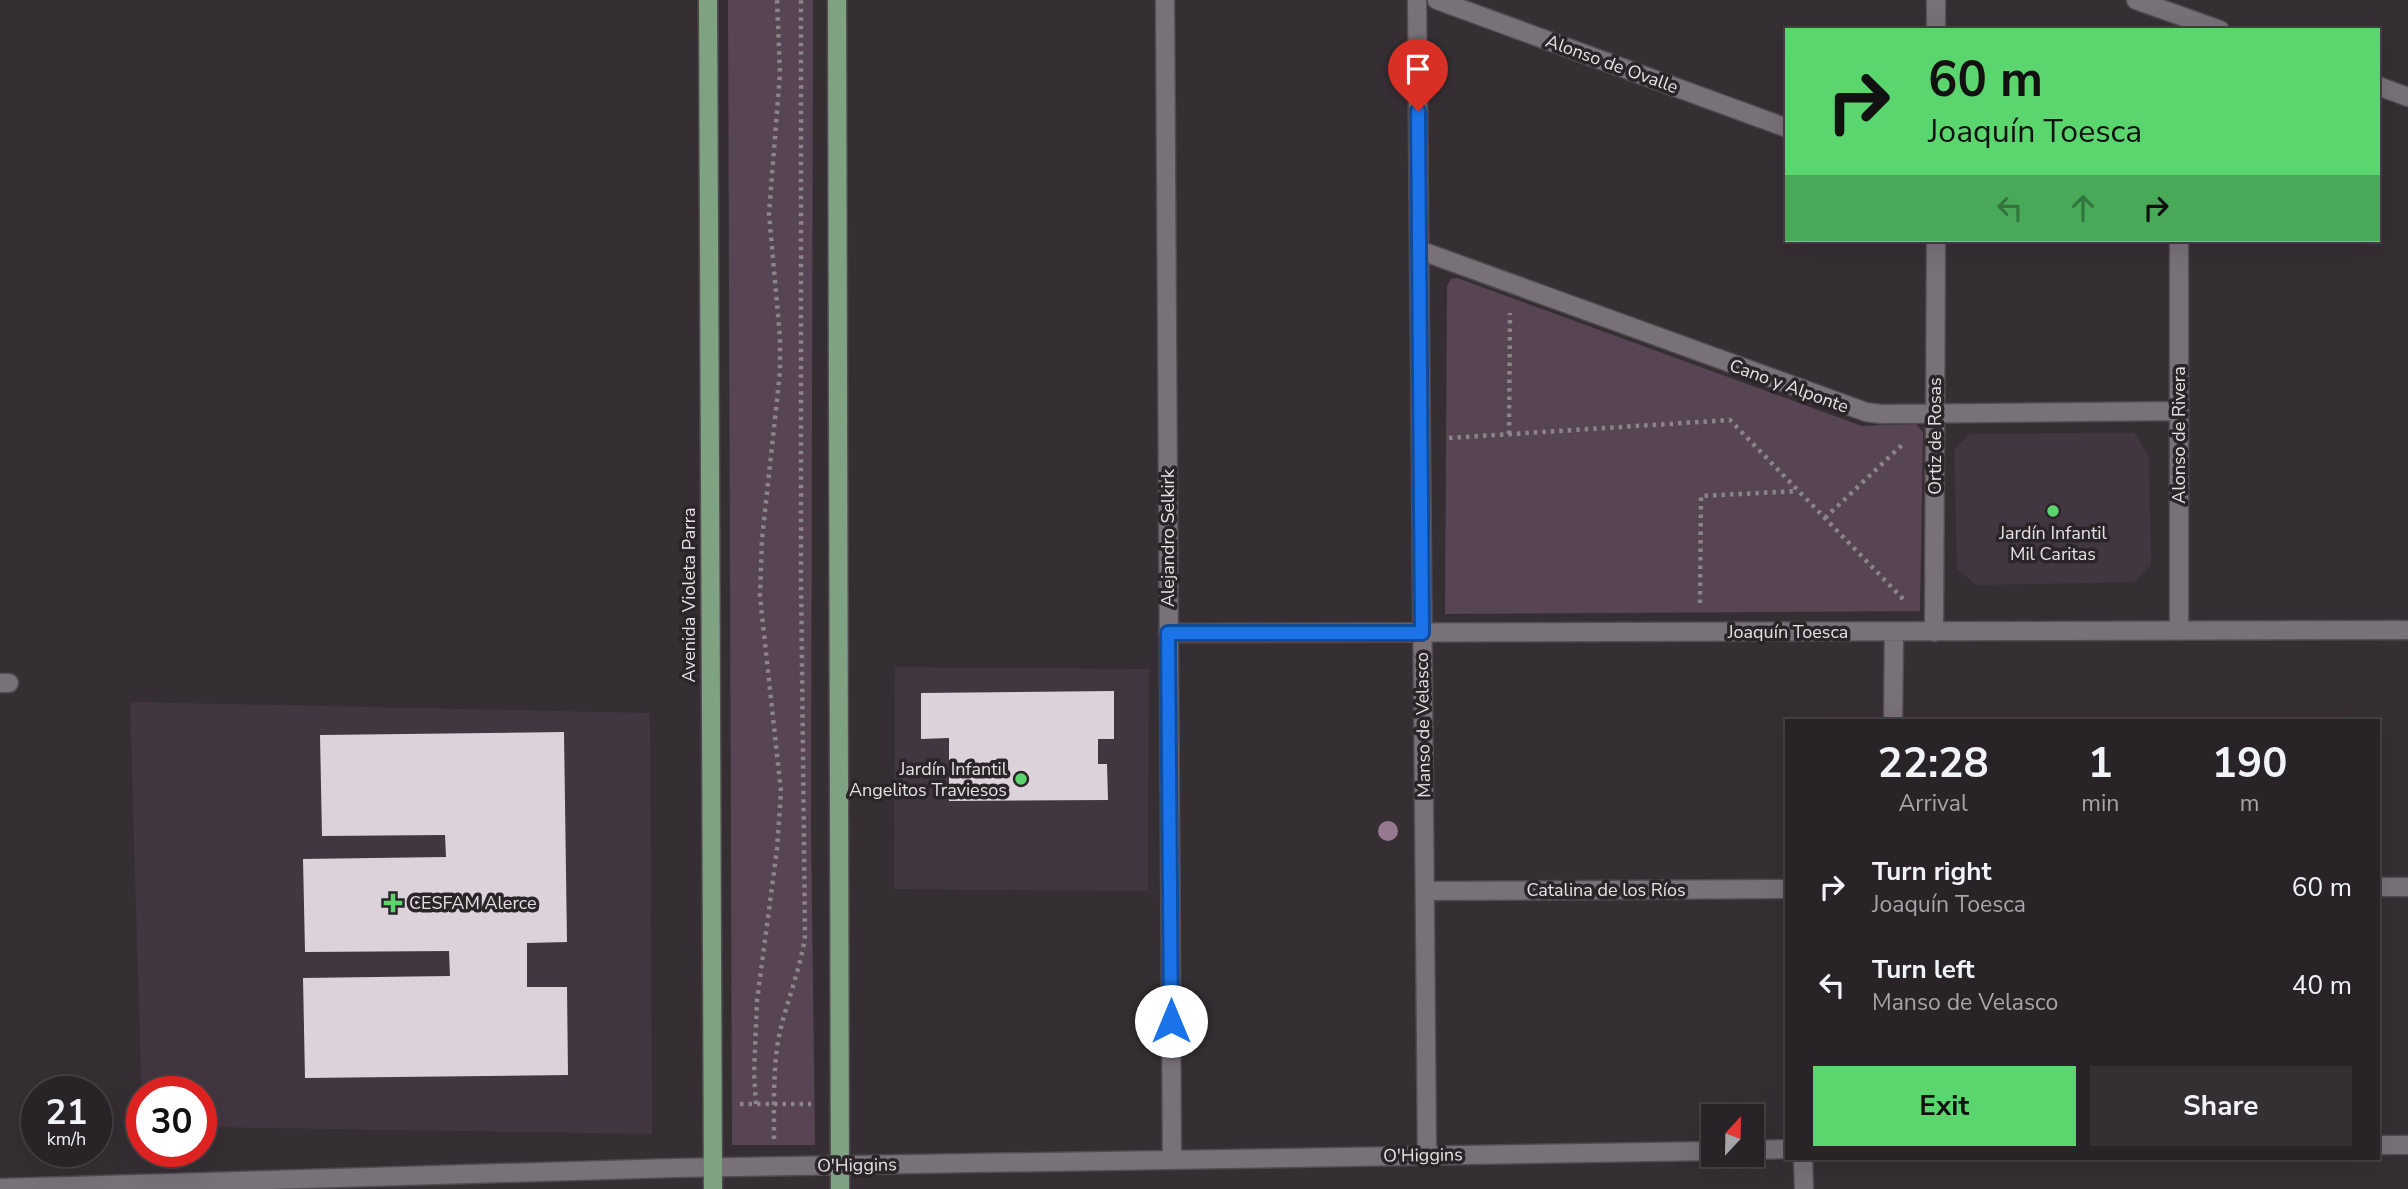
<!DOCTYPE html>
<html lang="en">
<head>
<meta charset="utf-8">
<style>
  :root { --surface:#282327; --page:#342f33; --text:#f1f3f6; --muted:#a5a4a7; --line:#444044; --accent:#5bd56e }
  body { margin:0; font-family:"Nunito Sans",sans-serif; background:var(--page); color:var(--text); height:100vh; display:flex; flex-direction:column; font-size:26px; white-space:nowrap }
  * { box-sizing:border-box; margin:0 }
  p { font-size:23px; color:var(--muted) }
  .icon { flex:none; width:38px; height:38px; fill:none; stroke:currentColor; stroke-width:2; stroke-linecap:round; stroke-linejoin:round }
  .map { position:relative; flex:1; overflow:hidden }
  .sheet { position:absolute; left:1785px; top:719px; width:595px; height:441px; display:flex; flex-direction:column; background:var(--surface); border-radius:0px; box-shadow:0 7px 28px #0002,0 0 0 2px var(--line) }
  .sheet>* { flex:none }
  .banner { position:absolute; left:1785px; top:28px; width:595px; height:214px; border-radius:0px; box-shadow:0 7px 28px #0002,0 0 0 2px var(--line); background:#5bd56e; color:#111; overflow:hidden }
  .needle { width:46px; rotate:22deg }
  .buttons { position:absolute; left:1701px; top:1104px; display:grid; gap:14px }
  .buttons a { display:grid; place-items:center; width:63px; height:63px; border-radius:0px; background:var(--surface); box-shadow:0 7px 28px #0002,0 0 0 2px var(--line); font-size:35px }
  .speed { position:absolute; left:21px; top:1076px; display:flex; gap:14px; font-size:35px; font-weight:700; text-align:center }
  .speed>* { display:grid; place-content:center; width:91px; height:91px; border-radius:50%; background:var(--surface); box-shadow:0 7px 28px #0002,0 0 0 2px var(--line); line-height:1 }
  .speed small { font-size:18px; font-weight:400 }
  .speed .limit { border:10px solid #d22; background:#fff; color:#111 }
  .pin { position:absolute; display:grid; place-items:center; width:60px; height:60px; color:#fff; margin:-72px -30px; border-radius:50% 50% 50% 0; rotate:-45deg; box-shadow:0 0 7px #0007 }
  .pin .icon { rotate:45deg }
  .me { position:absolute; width:77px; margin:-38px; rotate:0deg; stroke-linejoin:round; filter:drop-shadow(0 0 5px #0008) }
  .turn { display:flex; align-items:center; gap:24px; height:147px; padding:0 28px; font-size:32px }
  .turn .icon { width:91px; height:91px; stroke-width:2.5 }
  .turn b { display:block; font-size:49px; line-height:60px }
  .lanes { display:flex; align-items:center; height:66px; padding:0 28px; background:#0003; justify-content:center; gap:35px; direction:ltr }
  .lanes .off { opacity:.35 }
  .eta { display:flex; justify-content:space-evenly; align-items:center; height:119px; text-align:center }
  .eta b { font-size:42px; font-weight:700; line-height:49px }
  .action { display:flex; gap:14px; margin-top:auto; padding:14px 28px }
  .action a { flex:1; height:80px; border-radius:0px; background:var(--accent); color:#111; font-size:28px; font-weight:700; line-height:80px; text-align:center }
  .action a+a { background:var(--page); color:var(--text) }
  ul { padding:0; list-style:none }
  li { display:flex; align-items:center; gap:21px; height:98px; padding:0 28px }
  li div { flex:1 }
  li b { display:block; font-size:26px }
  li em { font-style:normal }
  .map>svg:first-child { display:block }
</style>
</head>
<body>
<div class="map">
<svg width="2408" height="1189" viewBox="0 0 2408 1189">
  <rect width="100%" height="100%" fill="#352f34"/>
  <path fill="#423640" d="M2134,433L2149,456L2151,565L2134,582L1976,585L1957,569L1954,449L1970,434Z
    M895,667L1149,669L1148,891L894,889Z
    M130,702L650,713L652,1134L201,1127V1092H142V1110Z"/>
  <path fill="#584554" d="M728,0H813L811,826L815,1145H732Z
    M1457,278L1862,426L1916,424L1923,432L1920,611L1445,614L1447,286L1451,279Z"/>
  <path fill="#dcd3da" d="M1114,691V739H1098V764H1107L1108,800L949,801V738L921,739V693Z
    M564,732L567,942L527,943V987H567L568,1075L305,1078L303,978L450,976L449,951L305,952L303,859L446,857L445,835L322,836L320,735Z"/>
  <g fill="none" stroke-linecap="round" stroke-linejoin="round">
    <g stroke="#514b50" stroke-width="21">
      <path id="minor" d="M1165,0L1172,1160
        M1417,0L1427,1155
        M1437,0L1787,128
        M2136,0L2220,30
        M1936,30V0
        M2378,86L2408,97
        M1419,250L1866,412L1881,414L2179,411
        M2179,631V240
        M1934,632L1936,240
        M1168,633L2408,630
        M0,683H9
        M1893,721L1894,632
        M2378,887H2408
        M1425,891L1787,889
        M2378,1145H2408
        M1752,1150L1787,1149
        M1803,1158L1804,1189
        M0,1188L673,1168L1713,1151"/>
    </g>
    <g stroke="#514b50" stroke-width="21">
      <path id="major" d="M708,0L713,1189
        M837,0L840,1189"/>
    </g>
    <path stroke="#8a8589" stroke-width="4.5" stroke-dasharray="3.5 5" stroke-linecap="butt" d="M1509,434L1510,313
      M1449,438L1730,420L1906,602
      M1825,518L1903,444
      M1700,603L1701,496L1798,491
      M740,1104H811
      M756,1104L754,1074L757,1001L777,849L781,792L760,596L762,539L780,372V337L769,214L780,73L777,0
      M774,1139C774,1106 773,1074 778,1041C785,1005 800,972 805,936L801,574V0"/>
    <use href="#minor" stroke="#797178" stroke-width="18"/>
    <use href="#major" stroke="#7fa382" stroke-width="18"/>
  </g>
  <circle fill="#967990" cx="1388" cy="831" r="10"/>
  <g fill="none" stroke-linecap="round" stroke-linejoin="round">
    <g stroke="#114b97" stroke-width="18">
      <path id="route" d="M1171,1021L1168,633H1422L1418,111"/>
    </g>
    <use href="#route" stroke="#1a73e8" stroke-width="12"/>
  </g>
  <g fill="#5bd56e" stroke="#2b252a" stroke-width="2.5">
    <circle cx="2053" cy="511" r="7"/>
    <circle cx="1021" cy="779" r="7"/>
    <path d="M389.5 892.5h7v7h7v7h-7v7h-7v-7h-7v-7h7z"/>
  </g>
  <g text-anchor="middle" stroke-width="7" stroke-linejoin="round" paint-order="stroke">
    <g font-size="18" fill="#e4e0e3" stroke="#2b252a">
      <text transform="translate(1612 64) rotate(20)" y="6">Alonso de Ovalle</text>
      <text transform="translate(1789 386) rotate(20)" y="6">Cano y Alponte</text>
      <text transform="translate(2179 435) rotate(-90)" y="6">Alonso de Rivera</text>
      <text transform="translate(1935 436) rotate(-90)" y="6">Ortiz de Rosas</text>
      <text transform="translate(1168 538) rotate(-90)" y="6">Alejandro Selkirk</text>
      <text transform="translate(689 595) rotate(-90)" y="6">Avenida Violeta Parra</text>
      <text x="1788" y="638">Joaquín Toesca</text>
      <text transform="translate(1423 725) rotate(-91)" y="6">Manso de Velasco</text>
      <text x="1606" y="896">Catalina de los Ríos</text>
      <text transform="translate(1423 1155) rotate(-1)" y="6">O'Higgins</text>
      <text transform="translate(857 1165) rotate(-1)" y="6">O'Higgins</text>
    </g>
    <g font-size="18" fill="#e4e0e3" stroke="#2b252a">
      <text x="2053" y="539">Jardín Infantil<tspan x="2053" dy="21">Mil Caritas</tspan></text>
      <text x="1007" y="775" text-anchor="end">Jardín Infantil<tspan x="1007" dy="21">Angelitos Traviesos</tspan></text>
      <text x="409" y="909" text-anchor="start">CESFAM Alerce</text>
    </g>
  </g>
</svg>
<div class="buttons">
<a><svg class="needle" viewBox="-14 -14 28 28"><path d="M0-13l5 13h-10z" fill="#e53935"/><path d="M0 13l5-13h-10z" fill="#a5a4a7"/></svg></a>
</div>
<div class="speed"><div>21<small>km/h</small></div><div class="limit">30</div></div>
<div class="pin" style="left:1418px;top:111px;background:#d93025"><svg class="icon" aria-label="arrive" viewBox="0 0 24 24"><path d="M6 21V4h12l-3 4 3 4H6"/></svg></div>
<svg class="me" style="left:1171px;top:1021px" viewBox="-20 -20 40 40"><circle r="19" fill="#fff"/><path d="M0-13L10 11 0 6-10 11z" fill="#1a73e8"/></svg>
<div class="banner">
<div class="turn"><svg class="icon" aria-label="right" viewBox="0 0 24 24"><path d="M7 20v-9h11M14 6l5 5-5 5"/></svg><div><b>60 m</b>Joaquín Toesca</div></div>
<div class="lanes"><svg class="icon off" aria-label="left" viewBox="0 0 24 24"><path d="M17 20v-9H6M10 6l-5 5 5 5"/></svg><svg class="icon off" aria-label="ahead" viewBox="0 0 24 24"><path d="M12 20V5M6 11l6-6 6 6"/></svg><svg class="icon" aria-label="right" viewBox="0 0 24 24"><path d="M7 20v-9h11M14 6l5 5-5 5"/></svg></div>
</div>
<section class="sheet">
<div class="eta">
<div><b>22:28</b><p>Arrival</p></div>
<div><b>1</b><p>min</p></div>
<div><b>190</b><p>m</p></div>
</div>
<ul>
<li><svg class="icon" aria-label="right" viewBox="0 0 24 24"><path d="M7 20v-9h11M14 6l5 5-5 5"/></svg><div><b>Turn right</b><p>Joaquín Toesca</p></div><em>60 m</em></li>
<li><svg class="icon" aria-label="left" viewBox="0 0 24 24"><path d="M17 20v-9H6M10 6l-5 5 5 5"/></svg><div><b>Turn left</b><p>Manso de Velasco</p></div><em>40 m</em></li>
</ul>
<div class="action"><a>Exit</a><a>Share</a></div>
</section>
</div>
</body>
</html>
